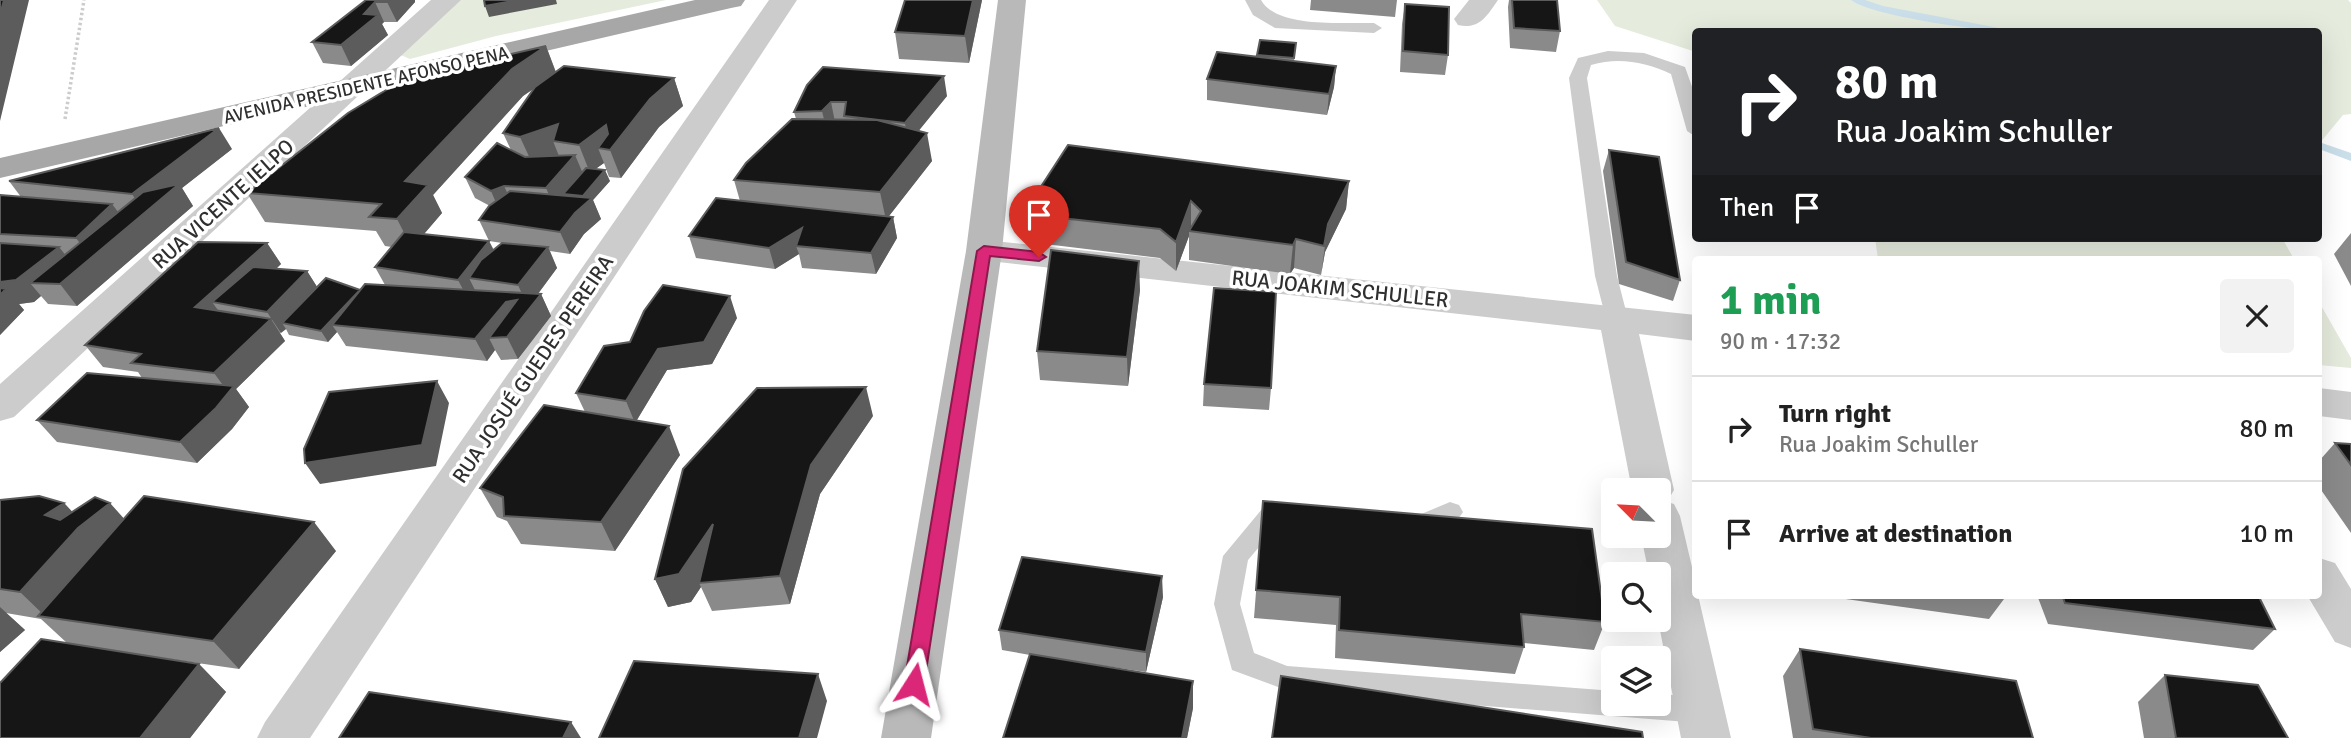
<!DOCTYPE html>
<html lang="en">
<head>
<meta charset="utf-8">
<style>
  :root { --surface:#fff; --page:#f2f2f2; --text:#222; --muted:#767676; --line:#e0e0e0 }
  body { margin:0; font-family:Signika,sans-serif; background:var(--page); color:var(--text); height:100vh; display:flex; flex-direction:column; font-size:26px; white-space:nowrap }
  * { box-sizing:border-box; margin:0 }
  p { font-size:23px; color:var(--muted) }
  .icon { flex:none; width:38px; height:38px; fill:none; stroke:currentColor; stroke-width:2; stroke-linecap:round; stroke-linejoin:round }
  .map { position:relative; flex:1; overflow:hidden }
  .side { position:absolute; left:1692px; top:256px; width:630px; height:343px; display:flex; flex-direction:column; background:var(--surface); border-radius:7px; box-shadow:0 7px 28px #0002 }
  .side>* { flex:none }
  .banner { position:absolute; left:1692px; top:28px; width:630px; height:214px; border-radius:7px; box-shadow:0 7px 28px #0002; background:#202124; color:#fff; overflow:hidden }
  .needle { width:46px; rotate:294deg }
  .controls { position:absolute; left:1601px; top:478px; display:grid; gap:14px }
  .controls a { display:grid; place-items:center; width:70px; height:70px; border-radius:7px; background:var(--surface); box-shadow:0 7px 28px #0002; font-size:35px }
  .pin { position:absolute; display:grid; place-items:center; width:60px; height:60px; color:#fff; margin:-72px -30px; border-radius:50% 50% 50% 0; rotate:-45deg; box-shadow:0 0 7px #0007 }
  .pin .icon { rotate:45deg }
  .me { position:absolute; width:77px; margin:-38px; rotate:9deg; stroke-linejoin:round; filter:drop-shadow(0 0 5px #0008) }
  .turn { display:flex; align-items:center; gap:24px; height:147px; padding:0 28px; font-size:32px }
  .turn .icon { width:91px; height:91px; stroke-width:2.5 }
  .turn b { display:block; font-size:49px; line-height:60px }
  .then { display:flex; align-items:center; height:66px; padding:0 28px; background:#0003; gap:14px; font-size:26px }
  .round { display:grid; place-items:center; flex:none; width:74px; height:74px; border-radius:7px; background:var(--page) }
  .summary { display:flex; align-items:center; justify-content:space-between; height:119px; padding:0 28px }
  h1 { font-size:42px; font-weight:700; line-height:52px; color:#1e9e55 }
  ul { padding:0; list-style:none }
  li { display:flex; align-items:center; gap:21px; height:105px; padding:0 28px; border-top:2px solid var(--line) }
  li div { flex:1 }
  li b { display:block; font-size:26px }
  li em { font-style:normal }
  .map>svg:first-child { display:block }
</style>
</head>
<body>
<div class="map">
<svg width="2351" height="738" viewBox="0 0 2351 738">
  <rect width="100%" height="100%" fill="#fff"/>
  <path fill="#e5ebdd" d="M457,0H666L496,36L410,59L396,53Z
    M1597,0H2348L2351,3V114L2343,115L2319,144V32H1696V52L1615,26Z
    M1875,238H2282L2294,259H1878Z
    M2319,302L2351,358V368L2319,365Z"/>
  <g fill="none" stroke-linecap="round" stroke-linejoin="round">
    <path fill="#cadfea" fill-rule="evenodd" d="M1851,0H1865L1883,6L2020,32C1988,32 1874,17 1851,0Z
      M2319,142L2351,153V161L2319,149Z"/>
    <path stroke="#ccc" stroke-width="3.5" stroke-dasharray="2.5 2.5" stroke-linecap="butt" d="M65,119L84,0"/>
    <path fill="#ccc" fill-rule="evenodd" d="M1245,0H1261C1277,29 1344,22 1374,23L1382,28L1374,33L1275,28L1253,15Z
      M1608,51L1644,53L1685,67L1696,98V137L1687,131L1671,74C1645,62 1619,57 1591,65L1587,78L1617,276L1628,319L1625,324L1617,326L1609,324L1606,319L1595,276L1569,78L1578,58Z
      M1450,502L1459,505L1463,512C1453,529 1423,537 1405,531L1401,524L1405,517L1419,515Z
      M1271,506L1295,509L1299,516L1295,523L1277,526L1248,560L1240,604L1254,653L1287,666L1614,691V704H1659V694L1700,697L1710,701L1714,710L1710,719L1700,723L1286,690L1232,670L1214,604L1223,556L1262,509Z"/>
    <path fill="#ccc" fill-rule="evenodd" d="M431,0H461L14,417L0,421V384Z
      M769,0H797L310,738H257L265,722Z
      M1469,0H1498C1487,16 1479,30 1458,25L1454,19Z
      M984,240L1696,315V341L1639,334L1674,490L1667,502L1674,504L1680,516L1696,584V595H1698L1731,738H1681L1658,620L1659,574H1649L1641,536H1659V490H1632L1601,330L972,259L966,251L972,243Z
      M2319,388L2351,392V420L2319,416Z
      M2319,558L2335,563L2351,589V648L2335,642L2307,595H2319Z"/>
    <path fill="#b9b9b9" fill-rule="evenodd" d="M998,0H1026L1002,251L931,738H881L966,251Z"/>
    <path fill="#a7a7a7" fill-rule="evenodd" d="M695,0H745L741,6L731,8L0,178V158Z"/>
  </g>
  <path fill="#8a8a8a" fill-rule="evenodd" d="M366,0L415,2L397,22H384L382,24L388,35L351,66L323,63L312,42Z
    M982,0L969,63L899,59L895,32Z
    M1311,0H1397L1395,17L1310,10Z
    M1509,0H1557L1560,31L1556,52L1510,48L1508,7Z
    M1405,4L1448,55L1445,75L1400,72L1402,24Z
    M1260,40L1296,43L1294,61L1336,66L1334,87L1327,115L1207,100V79L1257,57Z
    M546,46L556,72L674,78L683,106L659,127L621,178L609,177L604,163L595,169L610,181L593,200L601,219L584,234L570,254L550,251L557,268L538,294H541L551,316L518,359L501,360L495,350L487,361L346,346L337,332L328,342L289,335L286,329L280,333L285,341L236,389L249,407L232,429L197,463L57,442L37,420L142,378L138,372L103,367L85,345L267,243L281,264L276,269L307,271L317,287L360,290L385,285L375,267L392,247L385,246L376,231L265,222L247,193ZM535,88L503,133L511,150L465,177L475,198L490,206L479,220L489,241L424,234L442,213L433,195L523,96ZM489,241L502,243L494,250Z
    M807,85L947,96L919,130L932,161L888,217H893L897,238L876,274L802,268L799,254L775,269L696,258L689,236L740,201L734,180L796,119L794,112Z
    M232,149L182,188L193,206L77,306L48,304L41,296L34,302L19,304L24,310L0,335V195L21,197L9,181Z
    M1609,150L1680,280L1673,301L1619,284L1603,171Z
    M1349,181L1346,209L1325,252L1321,275L1294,268L1290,274L1189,260V236L1176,271L1160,258L1037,243L1034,231L1031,202Z
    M2351,233V286L2334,254Z
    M1140,290L1128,386L1040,380L1037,351Z
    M737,318L712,364L667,370L637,420L680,455L615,551L521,544L507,521L497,517L480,488L585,412L576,393L630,342Z
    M1696,365V383L1693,373Z
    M1204,384L1271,388L1269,410L1203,406Z
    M873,416L820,494L790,604L712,611L701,587L691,602L668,607L655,579Z
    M2335,443L2351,444V533L2319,487V461Z
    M0,500L64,503L72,512L124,519L336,551L239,669L121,652L199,664L226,692L190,738H0L67,643L41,619L6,613L25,630L0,652Z
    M1263,501L1605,622L1594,650L1524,643V647L1515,674L1335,658L1336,625L1254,618Z
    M1817,595H2007L1989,619Z
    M2037,595H2258L2275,629L2253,650L2048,624Z
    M1163,597L1146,672L1058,659L1193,681V708L1187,738H1003L1030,655L1002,650L999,630Z
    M1800,649L2033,738H1793L1783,676Z
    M2165,675L2288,738H2144L2138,702Z"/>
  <path fill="#5c5c5c" d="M4,0H29L0,121V15Z
    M389,0H415V2L397,22L387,2Z
    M519,0H556L557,4L489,17L485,6Z
    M973,0H982L969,63L965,36Z
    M375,2L384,22L382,24L388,35L351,66L341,45L364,14Z
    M546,46L556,73L523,96L433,195L442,213L412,248L397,219L405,181L512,69Z
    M1336,66L1334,87L1327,115L1329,94Z
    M944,76L947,96L908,144L905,123Z
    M674,78L683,106L659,127L621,178L610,150L598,148L604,163L590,173L579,145L606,125L650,99Z
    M831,102L835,122L827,132L822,111Z
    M558,124L553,141L559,156L533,165L520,137Z
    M219,128L232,149L182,188L193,206L77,306L60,284L91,258L76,238L112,204L128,225L145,213L132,194Z
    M927,133L932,161L886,220L880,192Z
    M575,155L584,176L563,194L565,198L555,209L546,188Z
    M605,170L610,181L593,200L601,219L584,234L570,254L560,232L575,213L586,203L583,196Z
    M1349,181L1346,209L1325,252L1321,275L1328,224Z
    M504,186L514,207L500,212L491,191Z
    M1191,201V230L1189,231V236L1176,271V242Z
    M893,217L897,238L876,274L871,253Z
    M802,228L796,246L799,254L775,269L769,248Z
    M1296,239L1294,268L1290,274L1293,245Z
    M489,241L499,262L469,278L476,292L469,301L458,280Z
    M267,243L281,264L235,306L212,302L223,317L195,307Z
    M59,247L76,268L30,283L41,296L34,302L19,304L24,310L0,335V282Z
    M548,247L557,268L528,307L518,285Z
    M1139,261L1140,290L1128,386L1127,357Z
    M307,271L321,293L282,323L286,329L281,333L267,312Z
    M360,290L332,325L337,332L328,342L321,331Z
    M541,294L551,316L518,359L507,337L489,338L495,350L487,361L475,339L506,302Z
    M730,296L737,318L712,364L667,370L635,423L626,401L658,349Z
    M271,319L285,341L236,389L249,407L232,429L197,463L180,442L228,392L214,373Z
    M437,381L449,403L436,466L320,484L305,463Z
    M866,387L873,416L820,494L790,604L780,576L811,465Z
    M669,426L680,455L615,551L601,522Z
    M64,503L84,524L110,503L136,532L47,618L20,592L45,515Z
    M314,522L336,551L239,669L213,641Z
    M713,524L699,583L701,587L691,602L668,607L655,579Z
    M1162,576L1163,597L1146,672V652Z
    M0,607L25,630L0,652Z
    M199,664L226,692L190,738H140Z
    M818,674L827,701L817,738H799Z
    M1193,681V708L1187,738H1182Z
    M571,722L581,738H563Z"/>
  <path fill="#161616" stroke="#5c5c5c" stroke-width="2" d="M0,0H4L0,15Z
    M366,0H389L387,2H375L364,14L378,15L341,45L312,42Z
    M484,0H519L485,6Z
    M905,0H973L965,36L895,32Z
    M1512,0H1557L1560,31L1514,28Z
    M1405,4L1449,7L1448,55L1403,51Z
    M1260,40L1296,43L1294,58L1257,55Z
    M546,46L512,69L405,181L428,185L397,219L369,217L381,204L247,193L348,113L406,78Z
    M1217,52L1336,66L1329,94L1207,79Z
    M564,66L674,78L650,99L610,150L598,148L608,134L606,125L579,145L553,141L558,124L520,137L503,133L535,87Z
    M823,67L944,76L905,123L844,116L846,102H831L822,111L794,112L807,85Z
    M792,119L877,120L927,133L880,192L734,180L746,163Z
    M219,128L132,194L9,181Z
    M497,143L525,157L575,155L546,188L504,186L491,191L465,177Z
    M1068,145L1349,181L1328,224L1324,246L1296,239L1293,245L1189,231L1201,211L1191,201L1176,242L1160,229L1034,215L1031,202Z
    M1609,150L1659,157L1680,280L1626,262Z
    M586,168L605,170L583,196L563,194Z
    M179,184L60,284L30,283L143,192Z
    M510,191L592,198L575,213L560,232L479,220L489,206Z
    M0,195L112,204L76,238L0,234Z
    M716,198L893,217L871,253L796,246L802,228L769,248L689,236Z
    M404,232L489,241L458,280L375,267Z
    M198,242L267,243L195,307L271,319L214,373L131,363L141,354L85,345Z
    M0,243L59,247L16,280L0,282Z
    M502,243L548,247L518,285L469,278L481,260Z
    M1051,250L1139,261L1127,357L1037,351Z
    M253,267L307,271L267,312L212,302Z
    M326,278L360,290L321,331L282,323Z
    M365,284L541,294L507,337L489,338L517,300L506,302L475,339L332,325Z
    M663,285L730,296L704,342L658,349L626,401L576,393L604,346L630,342L644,311Z
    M0,288L6,289L0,295Z
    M1214,288L1276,292L1271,388L1204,384Z
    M87,373L234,386L216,408L180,442L37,420Z
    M437,381L422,445L305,463L304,449L329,392Z
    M866,387L811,465L780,576L699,583L713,524L679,574L655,579L683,469L757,388Z
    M544,405L669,426L601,522L504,516L503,497L480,488Z
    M2335,443L2351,444V465Z
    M39,496L64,503L45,515L60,520L95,497L110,503L78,528L20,592L0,589V500Z
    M144,496L314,522L213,641L38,616Z
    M1263,501L1592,529L1605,622L1521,614L1524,647L1339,630L1340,597L1256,590Z
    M1022,557L1162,576L1146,652L999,630Z
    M2062,595H2258L2275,629L2065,603Z
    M41,639L199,664L140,738H0V683Z
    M1800,649L2016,681L2033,738H1871L1813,729Z
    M1030,654L1193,681L1182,738H1003Z
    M634,661L818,674L799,738H599Z
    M2165,675L2258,685L2288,738H2176Z
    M1281,676L1642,732L1643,738H1272Z
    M369,692L571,722L563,738H339Z"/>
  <path fill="#db2777" stroke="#8e194d" stroke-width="2" d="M984,246L1039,252L1046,257L1039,261L990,256L924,684L921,690L914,693L907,690L904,684L977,251Z"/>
  <g text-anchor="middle" stroke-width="7" stroke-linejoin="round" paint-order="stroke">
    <g font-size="18" fill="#2f2f2f" stroke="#fff">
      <text transform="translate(366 85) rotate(-13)" y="6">AVENIDA PRESIDENTE AFONSO PENA</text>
    </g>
    <g font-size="21" fill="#2f2f2f" stroke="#fff">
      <text transform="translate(223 204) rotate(-42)" y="7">RUA VICENTE IELPO</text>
      <text transform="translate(1340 289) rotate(6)" y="7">RUA JOAKIM SCHULLER</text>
      <text transform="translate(533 369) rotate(-56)" y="7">RUA JOSUÉ GUEDES PEREIRA</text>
    </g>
  </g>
</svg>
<div class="controls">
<a><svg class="needle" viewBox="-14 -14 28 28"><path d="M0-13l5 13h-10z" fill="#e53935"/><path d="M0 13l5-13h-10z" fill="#767676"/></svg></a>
<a><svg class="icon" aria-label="search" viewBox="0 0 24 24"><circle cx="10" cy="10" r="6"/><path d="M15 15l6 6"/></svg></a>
<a><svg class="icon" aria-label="layers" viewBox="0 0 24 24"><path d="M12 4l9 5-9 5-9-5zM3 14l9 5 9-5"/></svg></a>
</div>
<div class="pin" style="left:1039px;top:257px;background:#d93025"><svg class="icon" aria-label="arrive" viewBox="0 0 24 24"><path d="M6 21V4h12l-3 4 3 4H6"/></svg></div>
<svg class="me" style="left:914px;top:684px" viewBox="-20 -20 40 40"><path d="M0-17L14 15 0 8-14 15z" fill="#db2777" stroke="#fff" stroke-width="4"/></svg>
<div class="banner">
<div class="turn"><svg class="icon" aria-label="right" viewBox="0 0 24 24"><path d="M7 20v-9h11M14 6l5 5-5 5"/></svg><div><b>80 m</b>Rua Joakim Schuller</div></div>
<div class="then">Then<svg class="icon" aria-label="arrive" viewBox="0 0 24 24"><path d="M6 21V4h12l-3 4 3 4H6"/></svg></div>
</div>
<section class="side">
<div class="summary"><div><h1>1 min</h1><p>90 m · 17:32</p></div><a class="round"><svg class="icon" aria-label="close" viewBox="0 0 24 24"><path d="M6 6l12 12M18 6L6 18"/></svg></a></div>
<ul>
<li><svg class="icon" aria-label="right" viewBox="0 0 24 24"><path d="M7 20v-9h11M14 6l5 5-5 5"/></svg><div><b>Turn right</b><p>Rua Joakim Schuller</p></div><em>80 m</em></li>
<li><svg class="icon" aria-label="arrive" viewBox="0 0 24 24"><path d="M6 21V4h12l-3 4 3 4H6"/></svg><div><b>Arrive at destination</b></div><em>10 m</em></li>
</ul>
</section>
</div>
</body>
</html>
